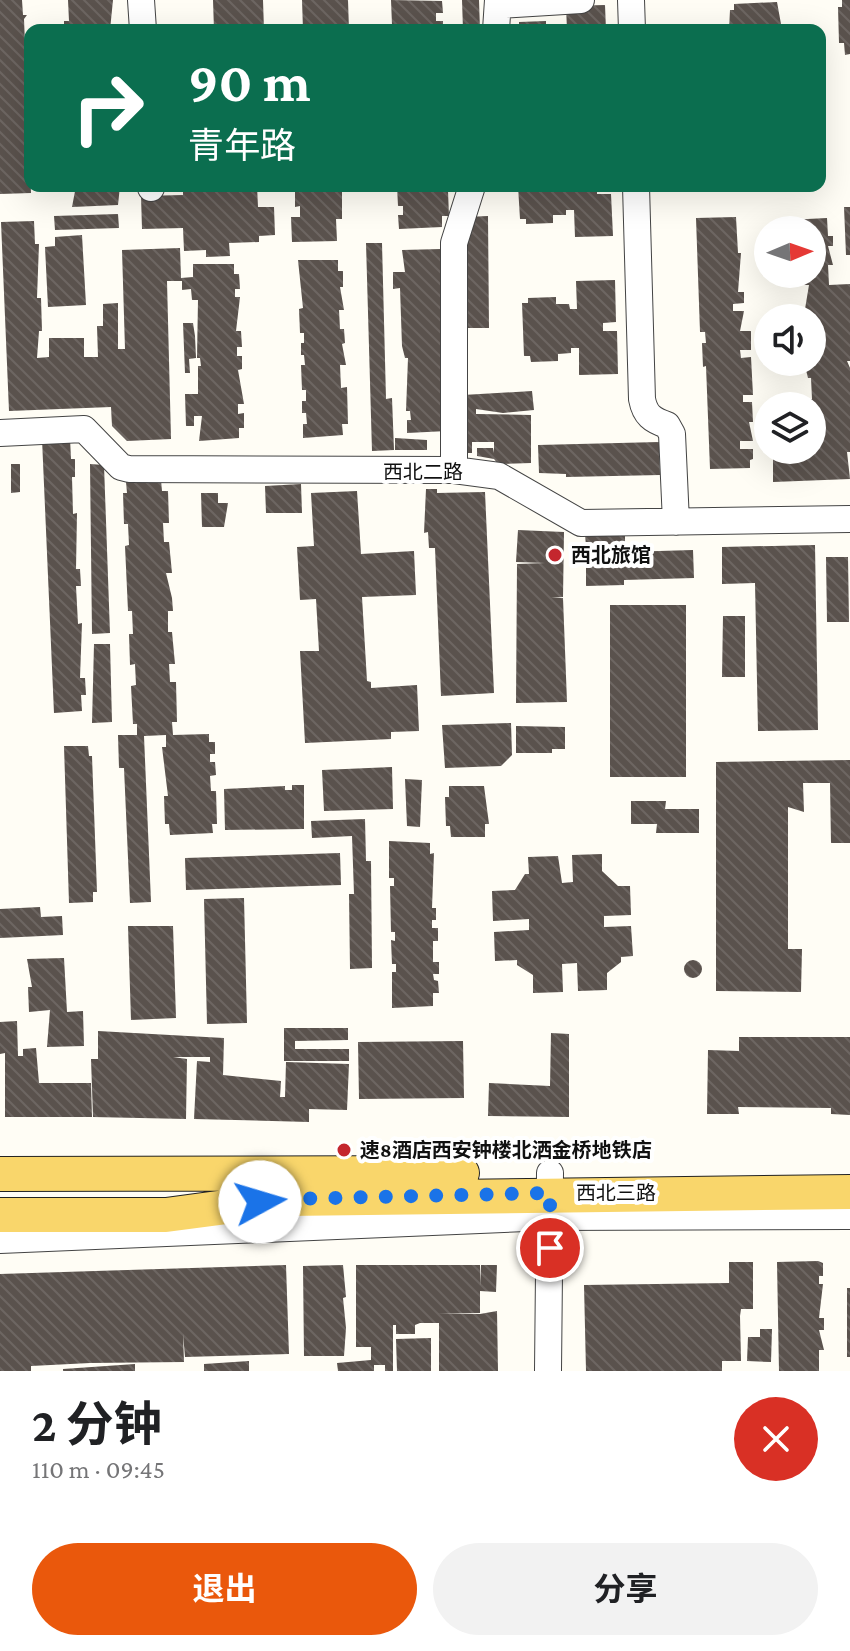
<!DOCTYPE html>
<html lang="zh">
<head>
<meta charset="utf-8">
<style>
  :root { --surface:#fff; --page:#f2f2f2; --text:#202124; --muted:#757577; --accent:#ea580c }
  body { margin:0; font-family:"Crimson Pro","Noto Sans SC",serif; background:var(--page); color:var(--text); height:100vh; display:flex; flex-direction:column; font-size:30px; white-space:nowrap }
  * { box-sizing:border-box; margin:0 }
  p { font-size:26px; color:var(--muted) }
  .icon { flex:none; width:44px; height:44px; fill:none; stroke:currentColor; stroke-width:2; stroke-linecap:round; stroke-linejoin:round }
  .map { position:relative; height:1371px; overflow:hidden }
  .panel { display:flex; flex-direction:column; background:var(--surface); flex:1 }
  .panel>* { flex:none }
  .banner { position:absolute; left:24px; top:24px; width:802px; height:168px; border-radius:16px; box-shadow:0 8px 32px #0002; background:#0b6e4f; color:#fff; overflow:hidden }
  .needle { width:52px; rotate:88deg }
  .buttons { position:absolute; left:754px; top:216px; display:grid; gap:16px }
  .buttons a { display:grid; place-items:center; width:72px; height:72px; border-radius:50%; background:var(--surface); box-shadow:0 8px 32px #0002; font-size:40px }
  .pin { position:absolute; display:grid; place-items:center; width:68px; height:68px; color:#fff; margin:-34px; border:4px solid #fff; border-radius:50%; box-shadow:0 2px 8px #0007 }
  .me { position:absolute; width:88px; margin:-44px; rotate:84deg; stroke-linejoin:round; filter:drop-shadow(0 0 6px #0008) }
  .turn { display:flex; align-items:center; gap:28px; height:168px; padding:0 32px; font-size:36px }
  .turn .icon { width:104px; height:104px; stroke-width:2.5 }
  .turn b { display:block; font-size:56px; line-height:68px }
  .round { display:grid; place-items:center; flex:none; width:84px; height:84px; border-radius:42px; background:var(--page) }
  .head { display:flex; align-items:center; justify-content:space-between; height:136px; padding:0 32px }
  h1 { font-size:48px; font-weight:700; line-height:60px }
  .action { display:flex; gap:16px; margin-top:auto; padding:16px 32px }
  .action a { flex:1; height:92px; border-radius:48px; background:var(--accent); color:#fff; font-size:32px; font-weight:700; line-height:92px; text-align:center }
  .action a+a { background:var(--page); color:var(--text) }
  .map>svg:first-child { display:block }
</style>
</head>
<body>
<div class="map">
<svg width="850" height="1371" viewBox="0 0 850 1371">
  <defs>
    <pattern id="building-back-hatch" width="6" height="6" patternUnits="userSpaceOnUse" patternTransform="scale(2)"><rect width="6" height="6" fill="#5a524d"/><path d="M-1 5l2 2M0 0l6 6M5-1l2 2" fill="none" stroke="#6d6662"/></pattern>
  </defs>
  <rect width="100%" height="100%" fill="#fffdf5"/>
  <path fill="url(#building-back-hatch)" d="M0,0H22L23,15H27L24,19L31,193L0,194Z
    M68,0H113L110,30H64V21H69Z
    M213,0H263L264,30H214Z
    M302,0H348L349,30H303Z
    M391,0L442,1L443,13H436V21H443V30H399V25H392Z
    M462,0H479L480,30H463Z
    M842,0H850V54L845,55L844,43H839L838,7H842Z
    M777,2L781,24H778V30H729L730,10H734V4Z
    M605,5L606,30H567L566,6Z
    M546,21V30H519V22Z
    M76,186H120L118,205L72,207Z
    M206,186H257L258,207H274L275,235L259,236V242L229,243L230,256L206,257V250L184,251L183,228L142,229L141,196L183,195V192L206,191Z
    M295,186H336V192H342V219H336L337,241L292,242L291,217H300V206L295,207Z
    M397,186H443V191H448L449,216H442V227L399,229L398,215H403V206H398Z
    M518,186H597V194H611L613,236L575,237L574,210H566V215H553V223L526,224V219H520Z
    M844,207H850V255H846Z
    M118,214L119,228L55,230L54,216Z
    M488,216L489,328H462L461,314H468V262H462L466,217Z
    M736,217L738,253H741L738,292H744V303L733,304V311H744L740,331H751V350H740L741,358L751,357L753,395H743V402H752L753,422H749L753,441H740V449H753V459L750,460V468L710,469L706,366L703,367L702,343H706L705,332H700L696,218Z
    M827,218L828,236H833V246H828L833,265H828L829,285L850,284V361H847L850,368V452H847L850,479L773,482V450H812L815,434L812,406H808V399H812L811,378H808L805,366L806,362H812V318L804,315L809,285H791V274H812V230H788V220Z
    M34,221L35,244H39L37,298H41L42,331H39L37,358L49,357V338H84V357H98L97,326H103V304L118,303V349H125L122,250L180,248L181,278L193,277V264H234V274H239L240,289H235V297H240L236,331H241L242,347H237V356H242V369L238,370L244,404H238V414L244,413V428H239V438L199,441L202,416H194V426H186L185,394H198V366H201L200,358H197L198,300H192L191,289L182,290V281H167L171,439L127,441L112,426L111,407L9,411L1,222Z
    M82,235L86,305L48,307L45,247L55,246V237Z
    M366,243H382L386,399L392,398L394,450L372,451Z
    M441,249L447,431L407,433V420H411L410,411H406L408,358H405L402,346L400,288L393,289V272H405L402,250Z
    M298,260H338V271H343V287H340L344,310H339L340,329H344L345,343L342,344L346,365H340L341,388L347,387L348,424H342L343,435L303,438V424H307L306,413H302V401H306V390H302L301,365H305L304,355H301V343H304V333H300L299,309L303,308Z
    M615,280L616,322L603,323V331H617L618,374L579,375V348H571V353L558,354V361L531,362L530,356H524L522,303H528V298L556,297V304H569L570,309H577L576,281Z
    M183,323H193L195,336L196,358L189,359L190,373H185Z
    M532,391L534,410L503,413L476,409V414L531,415V463L498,464L494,459L477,456V448H493L494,453V442H472V453H461L463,395Z
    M70,438L71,459H75V477H72L73,514L77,513L76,569H80L81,586H76L78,624L82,623L80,678H85L86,695H81L82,711L54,713L42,439Z
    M395,438L427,440V450H395Z
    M659,442L660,475L566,477V474L539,473L538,445Z
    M11,464H20V492L11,493Z
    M90,464L104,465L110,633L92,634Z
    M161,480L162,491H168L169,523H163L164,542H169L172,573H166L172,598L173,611H168V632H172L175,664H169L170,682H176L177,722H172L173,735L209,734V742H215V754H210V762H215L216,775L210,776L211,791H216L217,824H212L213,833L170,835L169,824H165L164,796H168L162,747H166V735L144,736L151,902L130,903L124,768H119L118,735H137V724H133L131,686L136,685L135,664L130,665L129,634H133L132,611H128L125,546L129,545L128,524H124L123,493H127L126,482Z
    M301,484L302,513H266L265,486Z
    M426,489H437V493L485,492L494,693L441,696L435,548H429L428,532L424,533Z
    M357,491L361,554L414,551L416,595L362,597L367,681L371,682V688L417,685L419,731L391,732V739L305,743L300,651H319L316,599L300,600L297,547L314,546L311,493Z
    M201,493H218V503H228L224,527H202Z
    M518,530L564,532L563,597L551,598H563L567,702L516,703L517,564L545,563L516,562Z
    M585,534H625V552L693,550L694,578L624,580V585L586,586V560L610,559H587Z
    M815,545L818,730L758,731L755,583L722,584V547Z
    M826,557H848L849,622H827Z
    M610,605H686V777H610Z
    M723,616H745V677H722Z
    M94,644H110L112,722L92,723Z
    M511,723L512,755L501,766L445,768L442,725Z
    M516,726L565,727V749H552V753H516Z
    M64,746H88L89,756H92L97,892H93V902L69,903Z
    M850,760V843H831L830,783H803L804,812L788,807V949H802L801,992L716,991V762Z
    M392,767L393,809L324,811L322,770Z
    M405,779L422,780L420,827L407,826Z
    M292,785H304V829L225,830L224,789L285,786V790H292Z
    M449,786H484L489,824H485V837H451L450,826H446L445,797H449Z
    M631,801H666L665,809H699V833H656L657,824H631Z
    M365,819L366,861H371L372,968L350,969L349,894H354L352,836L312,838L311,821Z
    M389,841L430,843V854L434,853L432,908H436V920H432V928H438V941H433V962H439V974H433L434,980L438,981L439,993H433V1006L392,1008V972H396V964H392L391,940L395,941V932H391L390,886H394V878H389Z
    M340,853L341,885L186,890L185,858Z
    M602,854V871L618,886H630L631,915L604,916V927L631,926L633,956L621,957V962L607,973V990L578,991L577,963L562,964L563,992L533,993V975L517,965V960L495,961L494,932L529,930V919L493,921L492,891L515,890L525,874H529L528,857L558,856L562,883L573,882L572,855Z
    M244,898L247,1023L207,1024L204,899Z
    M40,907L41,917L62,916L63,935L0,938V909Z
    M128,926H173L176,1018L131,1020Z
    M64,958L67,1012L83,1011L84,1046L47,1047L50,1010L29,1012L28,987H32L27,959Z
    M684 969a9 9 0 1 1 18 0a9 9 0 1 1-18 0Z
    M17,1021L18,1056H23V1049L36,1048L39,1083H91L92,1117H5V1053L0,1054V1022Z
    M284,1028H348V1040L295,1041V1049H349V1061H284Z
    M98,1031L224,1038L223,1075L281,1081L280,1097H285L286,1062L349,1064L347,1110L309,1109V1122L194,1119L197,1061L210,1062V1057H173L187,1059L186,1119L93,1117L91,1059H98Z
    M551,1033L569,1034V1117L488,1116L489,1083L550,1086Z
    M739,1037H850V1115L831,1114V1108L738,1107L739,1114H707L708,1050L739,1051Z
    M463,1041L464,1098L359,1099L358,1042Z
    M818,1261L823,1263V1276H819V1284H823L819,1318H824V1330H819L824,1350H819V1371H779L777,1262Z
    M729,1262H753V1309H741L740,1316L741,1361H722V1371H586L584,1285L729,1283Z
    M286,1265L289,1354L185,1357L183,1334L184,1362L90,1363L31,1366V1371H0V1274Z
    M343,1265L346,1297L343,1298L346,1328L344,1356H304L303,1266Z
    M356,1265H480L481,1286V1265H497L496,1292L480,1291V1313L438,1314H480L497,1311L498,1371H439V1323H420L415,1325V1334H396V1325H393V1371H385V1365H374V1371H338L337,1363L371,1360V1347H356Z
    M847,1288H850V1357H847Z
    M760,1329H772L771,1362L747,1361L748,1337H760Z
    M431,1338V1371H397L396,1339Z
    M249,1361V1371H204V1364Z
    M135,1364V1371H63V1369Z"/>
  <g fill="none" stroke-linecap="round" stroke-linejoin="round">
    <g stroke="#444" stroke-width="28">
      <path id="minor" d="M141,0L143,30
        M631,0L632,30
        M498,5L581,0
        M496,30L498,0
        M151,186V188
        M636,186L642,399C645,415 652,420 667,425L672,434L676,522
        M0,433L84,429L121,467L129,469L454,470L499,476L581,523L850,519
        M454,470V243L472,186
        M0,1240L550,1217L850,1216
        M548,1371L550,1173"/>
    </g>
    <g stroke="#222" stroke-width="36">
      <path id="major" d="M0,1174L462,1173
        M0,1215H166L286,1199L850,1192"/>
    </g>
    <use href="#minor" stroke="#fff" stroke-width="26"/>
    <use href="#major" stroke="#f9d66b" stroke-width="34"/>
  </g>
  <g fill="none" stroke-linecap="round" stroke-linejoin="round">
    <path stroke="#1a73e8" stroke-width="14" stroke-dasharray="0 25.2" d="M260,1202L286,1199L550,1193V1248"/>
  </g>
  <g fill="#c4262e" stroke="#fff" stroke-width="3">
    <circle cx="555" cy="555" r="8"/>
    <circle cx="344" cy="1150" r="8"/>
  </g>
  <g text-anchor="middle" stroke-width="8" stroke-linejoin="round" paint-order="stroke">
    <g font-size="20" fill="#111" stroke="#fff">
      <text x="423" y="479">西北二路</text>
      <text x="616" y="1200">西北三路</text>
    </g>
    <g font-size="20" font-weight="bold" fill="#111" stroke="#fff" text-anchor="start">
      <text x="571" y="562">西北旅馆</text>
      <text x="360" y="1157">速8酒店西安钟楼北洒金桥地铁店</text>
    </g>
  </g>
</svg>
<div class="buttons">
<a><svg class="needle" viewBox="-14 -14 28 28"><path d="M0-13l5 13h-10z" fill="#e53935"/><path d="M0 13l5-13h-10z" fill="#757577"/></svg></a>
<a><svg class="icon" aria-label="sound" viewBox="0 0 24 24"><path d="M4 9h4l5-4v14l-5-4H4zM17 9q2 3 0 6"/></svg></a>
<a><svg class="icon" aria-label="layers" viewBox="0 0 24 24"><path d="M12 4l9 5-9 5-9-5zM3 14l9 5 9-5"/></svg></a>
</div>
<div class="pin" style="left:550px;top:1248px;background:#d93025"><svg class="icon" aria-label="arrive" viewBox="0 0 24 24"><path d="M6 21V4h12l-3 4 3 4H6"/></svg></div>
<svg class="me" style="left:260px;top:1202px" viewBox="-20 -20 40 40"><circle r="19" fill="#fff"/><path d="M0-13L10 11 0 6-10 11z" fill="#1a73e8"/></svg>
<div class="banner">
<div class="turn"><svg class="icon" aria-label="right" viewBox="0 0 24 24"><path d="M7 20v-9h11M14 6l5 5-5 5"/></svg><div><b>90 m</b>青年路</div></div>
</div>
</div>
<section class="panel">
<div class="head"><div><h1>2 分钟</h1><p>110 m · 09:45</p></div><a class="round" style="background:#d93025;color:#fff"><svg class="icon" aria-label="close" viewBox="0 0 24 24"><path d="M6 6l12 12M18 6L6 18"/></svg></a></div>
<div class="action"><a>退出</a><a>分享</a></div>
</section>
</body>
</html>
